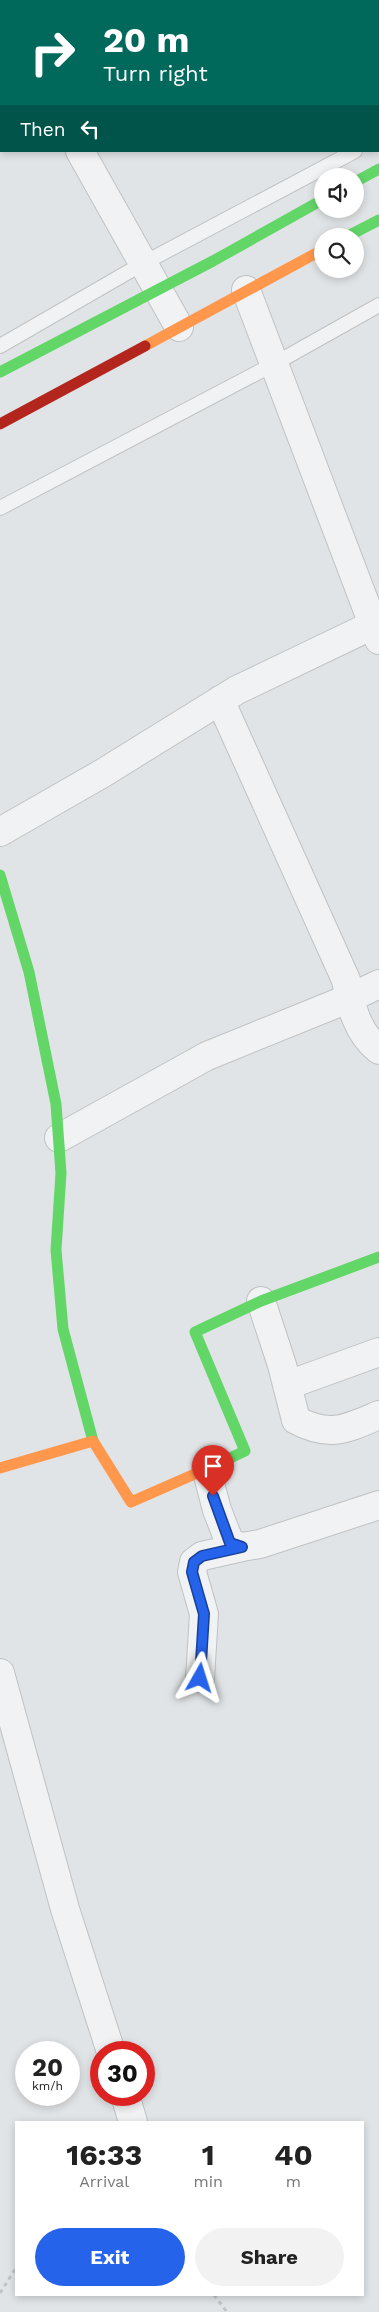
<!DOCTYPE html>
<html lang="en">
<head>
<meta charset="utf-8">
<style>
  :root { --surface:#fff; --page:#f2f2f2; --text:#222; --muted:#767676; --accent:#2563eb }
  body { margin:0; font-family:"Work Sans",sans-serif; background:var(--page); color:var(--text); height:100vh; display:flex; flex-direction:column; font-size:19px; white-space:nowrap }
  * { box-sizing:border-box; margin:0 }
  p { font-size:16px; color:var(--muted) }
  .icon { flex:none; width:28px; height:28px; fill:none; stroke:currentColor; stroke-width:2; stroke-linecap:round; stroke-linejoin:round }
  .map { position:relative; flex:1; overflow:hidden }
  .panel { position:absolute; left:15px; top:2121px; width:349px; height:175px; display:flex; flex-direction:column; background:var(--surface); border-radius:0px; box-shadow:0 2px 8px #0003 }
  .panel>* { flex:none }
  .hud { position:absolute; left:0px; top:0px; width:380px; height:152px; box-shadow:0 2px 8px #0003; background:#00695c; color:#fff; overflow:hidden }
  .controls { position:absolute; left:314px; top:168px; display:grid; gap:10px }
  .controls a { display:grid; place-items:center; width:50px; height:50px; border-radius:50%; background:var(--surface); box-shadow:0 2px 8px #0003; font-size:25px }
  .speed { position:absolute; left:15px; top:2041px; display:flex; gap:10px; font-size:25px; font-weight:700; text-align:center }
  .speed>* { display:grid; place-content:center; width:65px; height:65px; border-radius:50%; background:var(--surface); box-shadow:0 2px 8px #0003; line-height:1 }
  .speed small { font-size:12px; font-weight:400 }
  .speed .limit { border:8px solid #d22; background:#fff; color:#111 }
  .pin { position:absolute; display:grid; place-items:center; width:42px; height:42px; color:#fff; margin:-51px -21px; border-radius:50% 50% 50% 0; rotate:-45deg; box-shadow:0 0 5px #0007 }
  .pin .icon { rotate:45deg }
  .me { position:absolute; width:55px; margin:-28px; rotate:6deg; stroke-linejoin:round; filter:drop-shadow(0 0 4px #0008) }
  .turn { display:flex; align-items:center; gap:18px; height:105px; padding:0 20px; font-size:22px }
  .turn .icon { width:65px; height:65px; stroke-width:2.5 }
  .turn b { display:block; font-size:35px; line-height:42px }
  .then { display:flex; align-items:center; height:48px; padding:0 20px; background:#0003; gap:10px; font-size:19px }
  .eta { display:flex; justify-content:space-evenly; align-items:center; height:85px; text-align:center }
  .eta b { font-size:30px; font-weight:700; line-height:35px }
  .cta { display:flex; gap:10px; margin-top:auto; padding:10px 20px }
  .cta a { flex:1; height:58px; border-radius:30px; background:var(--accent); color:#fff; font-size:20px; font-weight:700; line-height:58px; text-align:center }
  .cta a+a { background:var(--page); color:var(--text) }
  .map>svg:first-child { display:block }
</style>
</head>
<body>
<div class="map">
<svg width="379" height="2312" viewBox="0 0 379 2312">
  <rect width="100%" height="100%" fill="#e1e4e6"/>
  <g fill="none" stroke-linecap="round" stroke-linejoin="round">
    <g stroke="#bfc2c4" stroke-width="16">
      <path id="lane" d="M0,346L142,264L355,151
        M0,508L274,364L379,305"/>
    </g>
    <g stroke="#bfc2c4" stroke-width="30">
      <path id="street" d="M378,0L379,1
        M0,8L1,11
        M80,151L179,327
        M246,290L379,640
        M220,700L346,980C351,1006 357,1033 379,1050
        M0,832L103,773L237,690L379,622
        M59,1138L207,1056L350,998L379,984
        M261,1301L282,1365L296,1420C330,1438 346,1429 379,1415
        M288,1385L379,1352
        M206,1468L217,1510L230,1543L242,1547L260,1544L379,1505
        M0,1673L65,1909L111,2052
        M200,1678L204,1614L192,1572L194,1562L202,1556L242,1547
        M125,2095L133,2122"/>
    </g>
    <path stroke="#c0c4c7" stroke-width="3" stroke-dasharray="4 4" stroke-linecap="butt" d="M0,2293L16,2268
      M214,2295L227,2312"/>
    <use href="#lane" stroke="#f1f2f3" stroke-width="14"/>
    <use href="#street" stroke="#f1f2f3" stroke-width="28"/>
    <path stroke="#63d668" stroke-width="11" d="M355,182L379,169
      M348,236L379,220
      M0,372L213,261L322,200
      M0,875L29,972L56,1104L61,1173L56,1250L63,1329L93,1441
      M213,1466L245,1451L195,1332L261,1301L379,1257"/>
    <path stroke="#ff974d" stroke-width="11" d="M145,346L322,250
      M0,1468L93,1441L131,1502L213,1466"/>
    <path stroke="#b3261e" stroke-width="11" d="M0,424L145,346"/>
  </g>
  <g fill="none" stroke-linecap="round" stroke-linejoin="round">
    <g stroke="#184099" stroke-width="12">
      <path id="route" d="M200,1678L204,1614L192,1572L194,1562L202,1556L242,1547L230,1543L213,1496"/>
    </g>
    <use href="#route" stroke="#2563eb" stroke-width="9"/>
  </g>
</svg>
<div class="controls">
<a><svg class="icon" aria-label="sound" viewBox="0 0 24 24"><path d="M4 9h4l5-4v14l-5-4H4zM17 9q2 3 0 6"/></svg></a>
<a><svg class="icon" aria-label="search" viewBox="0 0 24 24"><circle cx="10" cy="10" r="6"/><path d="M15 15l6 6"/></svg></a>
</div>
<div class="speed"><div>20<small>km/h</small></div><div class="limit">30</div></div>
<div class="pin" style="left:213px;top:1496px;background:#d93025"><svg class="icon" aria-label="arrive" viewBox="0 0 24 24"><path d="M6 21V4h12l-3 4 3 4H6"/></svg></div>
<svg class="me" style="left:200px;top:1678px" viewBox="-20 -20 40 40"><path d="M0-17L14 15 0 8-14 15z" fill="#2563eb" stroke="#fff" stroke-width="4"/></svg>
<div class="hud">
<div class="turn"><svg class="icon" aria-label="right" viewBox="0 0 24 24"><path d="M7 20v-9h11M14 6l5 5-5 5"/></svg><div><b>20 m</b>Turn right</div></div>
<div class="then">Then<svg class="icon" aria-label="left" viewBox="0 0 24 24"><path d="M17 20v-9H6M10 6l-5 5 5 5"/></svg></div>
</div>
<section class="panel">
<div class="eta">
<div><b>16:33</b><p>Arrival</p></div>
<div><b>1</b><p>min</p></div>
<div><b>40</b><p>m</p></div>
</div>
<div class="cta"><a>Exit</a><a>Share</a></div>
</section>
</div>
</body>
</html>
